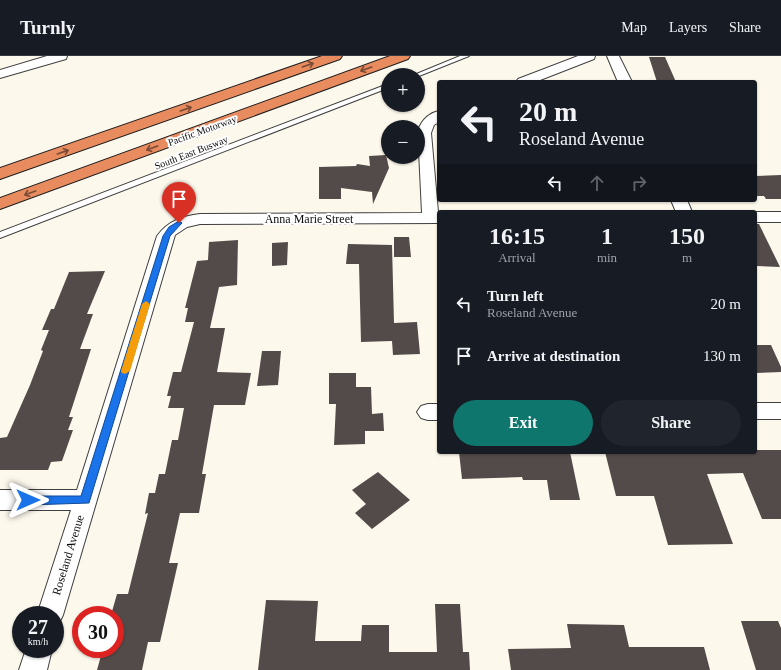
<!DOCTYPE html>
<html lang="en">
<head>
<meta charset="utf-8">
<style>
  :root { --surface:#171b24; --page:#20242c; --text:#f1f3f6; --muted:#9ea1a6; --line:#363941; --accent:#0f766e }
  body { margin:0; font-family:"Times New Roman",serif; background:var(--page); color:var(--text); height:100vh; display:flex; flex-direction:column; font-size:15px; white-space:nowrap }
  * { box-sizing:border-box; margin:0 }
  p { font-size:13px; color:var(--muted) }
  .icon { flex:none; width:22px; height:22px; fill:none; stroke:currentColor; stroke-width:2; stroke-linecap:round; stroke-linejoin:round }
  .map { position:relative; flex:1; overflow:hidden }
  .drawer { position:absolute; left:437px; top:154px; width:320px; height:244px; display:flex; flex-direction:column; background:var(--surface); border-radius:4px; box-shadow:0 1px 3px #0004 }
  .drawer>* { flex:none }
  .hud { position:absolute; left:437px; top:24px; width:320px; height:122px; border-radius:4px; box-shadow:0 1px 3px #0004; background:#171b24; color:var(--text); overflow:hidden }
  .controls { position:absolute; left:381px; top:12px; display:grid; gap:8px }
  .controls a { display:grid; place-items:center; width:44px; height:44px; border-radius:50%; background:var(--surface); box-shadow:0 1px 3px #0004; font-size:20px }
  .speed { position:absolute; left:12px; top:550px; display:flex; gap:8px; font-size:20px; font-weight:700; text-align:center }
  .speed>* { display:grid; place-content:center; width:52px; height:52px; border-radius:50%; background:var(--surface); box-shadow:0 1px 3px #0004; line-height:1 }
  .speed small { font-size:10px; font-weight:400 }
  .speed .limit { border:6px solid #d22; background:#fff; color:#111 }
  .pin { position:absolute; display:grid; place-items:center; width:34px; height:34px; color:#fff; margin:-41px -17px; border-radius:50% 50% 50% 0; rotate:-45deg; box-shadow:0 0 4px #0007 }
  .pin .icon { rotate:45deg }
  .me { position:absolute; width:44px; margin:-22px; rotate:90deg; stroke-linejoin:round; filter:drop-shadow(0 0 3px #0008) }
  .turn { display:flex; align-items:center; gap:14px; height:84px; padding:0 16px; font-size:18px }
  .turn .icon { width:52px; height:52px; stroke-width:2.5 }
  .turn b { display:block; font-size:28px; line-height:34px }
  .lanes { display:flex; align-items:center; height:38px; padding:0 16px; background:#0003; justify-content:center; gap:20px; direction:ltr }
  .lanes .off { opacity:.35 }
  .eta { display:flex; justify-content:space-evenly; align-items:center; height:68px; text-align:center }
  .eta b { font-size:24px; font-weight:800; line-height:28px }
  .action { display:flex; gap:8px; margin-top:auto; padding:8px 16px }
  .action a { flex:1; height:46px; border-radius:24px; background:var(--accent); color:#fff; font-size:16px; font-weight:800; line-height:46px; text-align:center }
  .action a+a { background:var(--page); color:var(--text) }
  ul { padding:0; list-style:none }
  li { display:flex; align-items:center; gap:12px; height:52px; padding:0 16px }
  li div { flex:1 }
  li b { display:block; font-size:15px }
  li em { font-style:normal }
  header { display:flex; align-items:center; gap:24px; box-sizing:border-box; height:56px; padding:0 20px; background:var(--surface); border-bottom:1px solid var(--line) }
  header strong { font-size:19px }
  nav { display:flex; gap:22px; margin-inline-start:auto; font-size:14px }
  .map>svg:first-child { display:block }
</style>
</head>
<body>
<header>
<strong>Turnly</strong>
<nav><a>Map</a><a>Layers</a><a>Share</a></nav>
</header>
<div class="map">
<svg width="781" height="614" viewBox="0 0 781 614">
  <rect width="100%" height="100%" fill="#fdf8ec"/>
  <path fill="#534b49" d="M649,1H665L676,26H657Z
    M386,99L389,112L373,148L372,136L341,132V143H319V111L356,110L357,108L370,110L369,100Z
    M781,119V143H766L764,140H755V120Z
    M755,168H759L780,211L755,210Z
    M394,181H409L411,201H394Z
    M238,184L237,229L219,231L210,272H225L217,316L251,317L245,349H214L202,418H206L199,457H180L169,507H178L160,586H148L142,614H97L102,596H115V559H111L117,538H128L148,457L145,458L149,437H155L159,418H165L172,384H178L184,352H168L171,340H167L173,316H181L194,266H185L188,252H185L197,205L208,204L209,186Z
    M288,186L287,209L272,210V187Z
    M348,188L392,189L394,267L417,266L420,298L393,299L392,285L361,286L359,208H346Z
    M105,215L87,258H93L80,293H91L69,361H73L68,374H73L62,405L51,406L48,414H0V382L7,381L30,329L43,295L41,294L49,274H42L51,253H54L69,216Z
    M755,289H771L781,311V316L755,317Z
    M262,295H281L278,329L257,330Z
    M329,317H356V331H371L372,358L383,357L384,375H365V388L334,389L336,348H329Z
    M755,394H781V463H762L743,417L707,418L733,488L668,489L654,440H616L605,396H755Z
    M459,396H480L481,398L519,397V396H570L580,444H550L547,424H523L522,421L462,423Z
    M378,416L410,444L372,473L355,457L366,448L352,434Z
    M266,544L318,545L315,585H361L362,569H389V596H437L435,548H460L463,596H469L470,614H258Z
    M741,565H778L781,572V614H756Z
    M567,568L624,569L629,591H704L710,614H511L508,593L571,592Z"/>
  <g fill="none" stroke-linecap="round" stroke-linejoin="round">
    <g stroke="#3f3f3f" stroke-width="2">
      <path id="lane" d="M460,0H469L419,20L414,19Z
        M388,28V32L0,182V176Z"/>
    </g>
    <g stroke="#3f3f3f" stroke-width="2">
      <path id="street" d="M47,0H67L66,3L0,22V14Z
        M578,0H595L594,3L535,26H516L518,23Z
        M607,0H619L632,26H618Z
        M439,55V66L434,69L431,77L439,167L200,168L187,171L175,179L63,559L59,567L55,569V559H37L71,454H0V434H77L157,180C168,165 182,160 200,158L422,157L418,74C422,64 429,57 439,55Z
        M671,144H687L692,156H676Z
        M755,156H781V166H755Z
        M755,347H781V363H755Z
        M428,348H439V364H428L421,362L417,356L421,350Z
        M26,593H52L47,614H19Z"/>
    </g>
    <g stroke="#1d1d1d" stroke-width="2">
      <path id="highway" d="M322,0H342L340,3L0,123V112Z
        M390,0H410L408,3L0,153V142Z"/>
    </g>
    <use href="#lane" fill="#fff" fill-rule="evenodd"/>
    <use href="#street" fill="#fff" fill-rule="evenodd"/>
    <use href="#highway" fill="#e88b5f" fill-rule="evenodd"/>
  </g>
  <defs><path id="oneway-shaft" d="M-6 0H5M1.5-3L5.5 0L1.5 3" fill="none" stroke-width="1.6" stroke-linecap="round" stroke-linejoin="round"/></defs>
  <g stroke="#7a4c36">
    <use href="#oneway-shaft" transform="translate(308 9) rotate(-19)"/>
    <use href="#oneway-shaft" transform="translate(366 13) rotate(160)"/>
    <use href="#oneway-shaft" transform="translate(186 53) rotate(-19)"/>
    <use href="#oneway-shaft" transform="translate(152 92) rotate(160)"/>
    <use href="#oneway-shaft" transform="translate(63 96) rotate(-19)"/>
    <use href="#oneway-shaft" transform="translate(30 137) rotate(160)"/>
  </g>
  <path fill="#1a73e8" stroke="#114b97" d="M179,165L182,167L170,180L89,447L28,449L25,447L23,444L25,441L28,440H81L163,180L169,171Z"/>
  <path fill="#f59e0b" d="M146,245L150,248L130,315L125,318L122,317L121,315L142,248Z"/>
  <g text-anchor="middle" stroke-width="4" stroke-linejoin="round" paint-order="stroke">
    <g font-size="10" fill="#0c0c0c" stroke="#fff">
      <text transform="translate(202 74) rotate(-20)" y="4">Pacific Motorway</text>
      <text transform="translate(191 96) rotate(-21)" y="4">South East Busway</text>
    </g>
    <g font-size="12" fill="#0c0c0c" stroke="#fff">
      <text x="309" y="167">Anna Marie Street</text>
      <text transform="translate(68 499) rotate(-73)" y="4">Roseland Avenue</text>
    </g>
  </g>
</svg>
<div class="controls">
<a>+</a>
<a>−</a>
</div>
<div class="speed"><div>27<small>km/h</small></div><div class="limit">30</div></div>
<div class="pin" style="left:179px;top:167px;background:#d93025"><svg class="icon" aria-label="arrive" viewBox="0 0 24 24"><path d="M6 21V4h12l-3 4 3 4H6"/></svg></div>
<svg class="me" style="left:28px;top:444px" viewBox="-20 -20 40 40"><path d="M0-17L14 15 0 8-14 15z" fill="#1a73e8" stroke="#fff" stroke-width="4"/></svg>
<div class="hud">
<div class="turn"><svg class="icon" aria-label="left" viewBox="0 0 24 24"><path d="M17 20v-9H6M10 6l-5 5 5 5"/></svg><div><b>20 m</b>Roseland Avenue</div></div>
<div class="lanes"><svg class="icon" aria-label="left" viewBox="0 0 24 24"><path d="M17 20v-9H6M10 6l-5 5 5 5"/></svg><svg class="icon off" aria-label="ahead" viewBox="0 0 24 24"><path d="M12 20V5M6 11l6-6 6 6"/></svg><svg class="icon off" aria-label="right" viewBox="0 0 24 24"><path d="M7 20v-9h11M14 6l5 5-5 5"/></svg></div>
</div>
<section class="drawer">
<div class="eta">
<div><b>16:15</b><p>Arrival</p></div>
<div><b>1</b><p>min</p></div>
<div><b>150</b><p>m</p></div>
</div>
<ul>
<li><svg class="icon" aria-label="left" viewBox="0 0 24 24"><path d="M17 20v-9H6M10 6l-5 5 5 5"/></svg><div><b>Turn left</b><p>Roseland Avenue</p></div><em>20 m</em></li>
<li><svg class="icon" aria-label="arrive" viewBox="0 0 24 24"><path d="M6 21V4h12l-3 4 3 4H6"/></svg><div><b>Arrive at destination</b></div><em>130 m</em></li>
</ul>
<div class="action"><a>Exit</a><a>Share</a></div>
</section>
</div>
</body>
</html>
